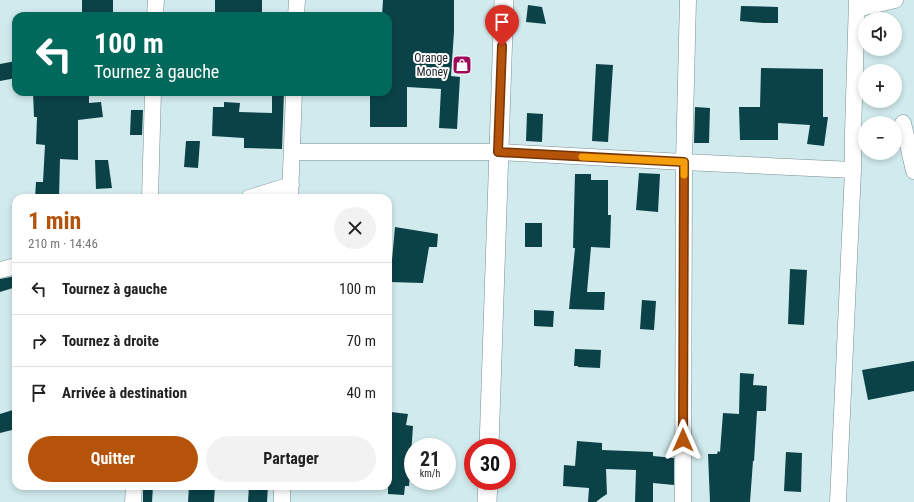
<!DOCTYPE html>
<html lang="fr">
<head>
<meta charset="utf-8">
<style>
  :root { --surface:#fff; --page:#f2f2f2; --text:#222; --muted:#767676; --line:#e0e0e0; --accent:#b45309 }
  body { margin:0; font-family:"Roboto Condensed",sans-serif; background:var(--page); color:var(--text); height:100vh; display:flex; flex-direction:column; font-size:15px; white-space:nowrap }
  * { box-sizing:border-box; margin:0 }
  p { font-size:13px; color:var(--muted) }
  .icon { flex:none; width:22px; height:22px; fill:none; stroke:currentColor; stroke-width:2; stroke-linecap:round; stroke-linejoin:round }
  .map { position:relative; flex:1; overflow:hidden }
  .sheet { position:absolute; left:12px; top:194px; width:380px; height:296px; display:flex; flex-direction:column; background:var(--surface); border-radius:12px; box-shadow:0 2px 6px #0003 }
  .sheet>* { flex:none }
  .top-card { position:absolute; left:12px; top:12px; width:380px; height:84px; border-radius:12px; box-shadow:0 2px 6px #0003; background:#00695c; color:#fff; overflow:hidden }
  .controls { position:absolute; left:858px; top:12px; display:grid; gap:8px }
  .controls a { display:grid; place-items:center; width:44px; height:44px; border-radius:50%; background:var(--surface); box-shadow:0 2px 6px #0003; font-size:20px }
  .speed { position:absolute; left:404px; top:438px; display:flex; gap:8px; font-size:20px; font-weight:700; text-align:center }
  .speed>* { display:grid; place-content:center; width:52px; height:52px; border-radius:50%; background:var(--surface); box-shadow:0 2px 6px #0003; line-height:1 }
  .speed small { font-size:10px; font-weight:400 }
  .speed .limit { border:6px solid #d22; background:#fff; color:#111 }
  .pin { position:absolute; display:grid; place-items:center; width:34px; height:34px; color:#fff; margin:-41px -17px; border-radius:50% 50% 50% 0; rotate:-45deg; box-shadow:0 0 4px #0007 }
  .pin .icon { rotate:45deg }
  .me { position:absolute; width:44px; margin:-22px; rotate:0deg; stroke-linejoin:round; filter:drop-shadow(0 0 3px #0008) }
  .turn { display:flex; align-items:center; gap:14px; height:84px; padding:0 16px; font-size:18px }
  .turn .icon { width:52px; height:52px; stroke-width:2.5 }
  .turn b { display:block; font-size:28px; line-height:34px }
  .round { display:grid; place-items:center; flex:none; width:42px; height:42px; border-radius:21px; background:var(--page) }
  .headline { display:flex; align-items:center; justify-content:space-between; height:68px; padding:0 16px }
  h1 { font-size:24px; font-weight:700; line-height:30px; color:var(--accent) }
  .cta { display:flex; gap:8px; margin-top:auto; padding:8px 16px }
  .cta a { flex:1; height:46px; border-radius:24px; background:var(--accent); color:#fff; font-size:16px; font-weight:700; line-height:46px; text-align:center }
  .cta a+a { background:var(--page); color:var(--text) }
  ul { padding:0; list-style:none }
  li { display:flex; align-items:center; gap:12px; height:52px; padding:0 16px; border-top:1px solid var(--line) }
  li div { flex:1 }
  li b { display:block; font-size:15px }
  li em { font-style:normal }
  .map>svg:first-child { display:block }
</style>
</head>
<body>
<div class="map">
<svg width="914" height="502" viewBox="0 0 914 502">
  <rect width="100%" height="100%" fill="#d1eaed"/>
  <path fill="#0b4248" d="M82,0H113V16H82Z
    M215,0H262V16H215Z
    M383,0H454V32L451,76L460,77L457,129L439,128L441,89L407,87V127H370V92H388V16H382Z
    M528,5L542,7L546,24L526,22Z
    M741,6L778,7V23H763L740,21Z
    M16,61V78L0,81V64Z
    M596,64L613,65L608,142L592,141Z
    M761,68L823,69V117H828L824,146L807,144L810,125L778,123V140H740L739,107H760Z
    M33,92H89V103L101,102L103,117L78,120V160L60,159L59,198H35L36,182H43L45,145L36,144L37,117H34Z
    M272,92H284L282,149L244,148V138L212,136L213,107H224V102L240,103L239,112L272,113Z
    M695,107L710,108L709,143H694Z
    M131,110H143L142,135H130Z
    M527,113L543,114L542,142L526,141Z
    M186,141H200L198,168L184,167Z
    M95,160H108L112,188L96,189Z
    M639,173L660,174L658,212L636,210Z
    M575,174H591V180H608V215H611L610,248L591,247L587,292H605L604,310L569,309L575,248H573Z
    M525,223H542V247H525Z
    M395,227L438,234L437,247H429L423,283L390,282Z
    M790,269L807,270L804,325L788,324Z
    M16,276V287L0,292V279Z
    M642,300L656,301L654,330L640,329Z
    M534,310L554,311L553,327L534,326Z
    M575,349L601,350L600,368L578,367V366H574Z
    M914,361V391L868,400L862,370Z
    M740,373L754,374L753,385L767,386L766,411H757L754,461H753L750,502H710L708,454H717L718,451L720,452L723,413L739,414Z
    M16,409V429L0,433V414Z
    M391,412L408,414L406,425L413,426L409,486H405L404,495L388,494V461Z
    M577,441L602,443V450L653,452V456L674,458V485L653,483V502H635L636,470L606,469L607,494L601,498L596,502H588L589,488L563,486L564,465L575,466Z
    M786,452L802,453L801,492L784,491Z
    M143,486H153L152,502H143Z
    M189,486H215L214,502H188Z
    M249,486H268L267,502H248Z"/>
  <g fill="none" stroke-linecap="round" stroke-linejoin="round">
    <g stroke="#788f92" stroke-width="17">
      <path id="minor" d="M857,9L895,0
        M155,16L156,0
        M296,16L297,0
        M903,123L914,171
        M292,152H498L684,162L853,170
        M150,198L153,92
        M249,198L291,185
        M290,198L294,92
        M0,270L16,266
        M133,502L134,486
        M282,502V486
        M683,502L684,162L688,0
        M838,502L853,170V133L857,0"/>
    </g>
    <g stroke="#788f92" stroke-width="20">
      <path id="tertiary" d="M489,447L504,0
        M487,502L488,481"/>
    </g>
    <use href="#minor" stroke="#fff" stroke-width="16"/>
    <use href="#tertiary" stroke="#fff" stroke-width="19"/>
  </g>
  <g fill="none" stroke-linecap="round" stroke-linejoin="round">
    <g stroke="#753606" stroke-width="10">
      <path id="route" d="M502,46L498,152L684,162L683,440"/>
    </g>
    <use href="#route" stroke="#b45309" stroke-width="7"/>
    <path stroke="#f59e0b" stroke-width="7" d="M582,157L684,162V175"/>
  </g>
  <defs>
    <g id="shop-square" transform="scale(1)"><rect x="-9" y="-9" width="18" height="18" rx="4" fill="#9c0c5a" stroke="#fff"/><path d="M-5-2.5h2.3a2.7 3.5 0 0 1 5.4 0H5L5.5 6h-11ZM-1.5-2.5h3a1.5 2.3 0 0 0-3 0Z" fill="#fff"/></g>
  </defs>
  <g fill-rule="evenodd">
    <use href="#shop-square" x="462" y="65"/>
  </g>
  <g text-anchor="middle" stroke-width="4" stroke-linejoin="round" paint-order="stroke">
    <g font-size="12" fill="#192224" stroke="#fff" text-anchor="end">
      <text x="448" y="62">Orange<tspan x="448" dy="14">Money</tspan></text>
    </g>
  </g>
</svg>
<div class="controls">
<a><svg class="icon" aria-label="sound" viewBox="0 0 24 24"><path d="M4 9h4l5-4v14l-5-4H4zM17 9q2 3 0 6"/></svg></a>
<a>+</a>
<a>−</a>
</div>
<div class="speed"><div>21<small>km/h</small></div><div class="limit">30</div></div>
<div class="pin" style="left:502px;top:46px;background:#d93025"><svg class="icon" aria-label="arrive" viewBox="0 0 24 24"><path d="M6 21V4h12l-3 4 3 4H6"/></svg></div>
<svg class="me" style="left:683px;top:440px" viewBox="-20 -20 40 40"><path d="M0-17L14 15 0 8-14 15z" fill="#b45309" stroke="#fff" stroke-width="4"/></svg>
<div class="top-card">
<div class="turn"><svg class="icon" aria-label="left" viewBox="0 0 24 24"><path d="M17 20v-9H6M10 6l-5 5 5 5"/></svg><div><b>100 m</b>Tournez à gauche</div></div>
</div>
<section class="sheet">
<div class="headline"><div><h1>1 min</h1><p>210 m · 14:46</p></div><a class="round"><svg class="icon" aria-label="close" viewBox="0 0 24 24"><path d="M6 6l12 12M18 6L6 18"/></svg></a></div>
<ul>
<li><svg class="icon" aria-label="left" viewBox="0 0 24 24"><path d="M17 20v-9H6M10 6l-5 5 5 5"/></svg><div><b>Tournez à gauche</b></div><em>100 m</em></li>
<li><svg class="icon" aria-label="right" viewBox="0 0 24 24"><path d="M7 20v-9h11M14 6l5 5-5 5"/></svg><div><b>Tournez à droite</b></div><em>70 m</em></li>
<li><svg class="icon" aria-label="arrive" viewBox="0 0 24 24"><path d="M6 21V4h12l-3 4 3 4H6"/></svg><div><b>Arrivée à destination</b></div><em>40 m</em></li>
</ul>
<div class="cta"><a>Quitter</a><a>Partager</a></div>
</section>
</div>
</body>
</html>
